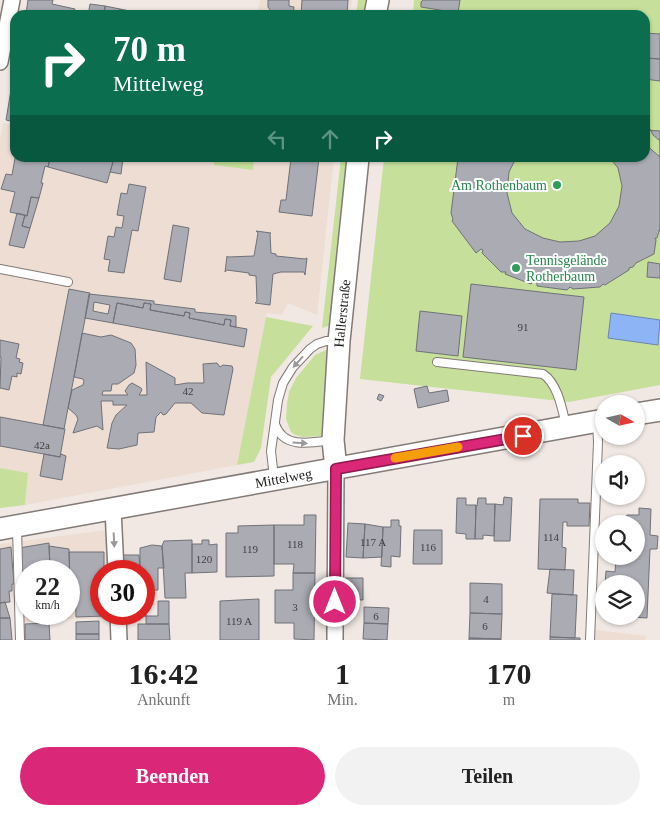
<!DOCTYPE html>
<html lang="de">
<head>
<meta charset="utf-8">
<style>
  :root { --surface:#fff; --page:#f2f2f2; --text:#222; --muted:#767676; --accent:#db2777 }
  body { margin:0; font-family:"Times New Roman",serif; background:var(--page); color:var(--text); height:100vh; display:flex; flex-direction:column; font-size:19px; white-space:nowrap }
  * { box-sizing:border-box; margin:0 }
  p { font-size:16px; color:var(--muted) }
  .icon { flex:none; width:28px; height:28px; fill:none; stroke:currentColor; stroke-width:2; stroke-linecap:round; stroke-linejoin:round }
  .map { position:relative; height:640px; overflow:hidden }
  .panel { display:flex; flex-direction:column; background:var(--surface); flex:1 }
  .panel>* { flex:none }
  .guide { position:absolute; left:10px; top:10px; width:640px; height:152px; border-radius:15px; box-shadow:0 1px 4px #0004; background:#0b6e4f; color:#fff; overflow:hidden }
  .needle { width:32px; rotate:99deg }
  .tools { position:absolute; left:595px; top:395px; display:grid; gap:10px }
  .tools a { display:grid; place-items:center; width:50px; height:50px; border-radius:50%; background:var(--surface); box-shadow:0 1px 4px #0004; font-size:25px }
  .speed { position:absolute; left:15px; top:560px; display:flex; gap:10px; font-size:25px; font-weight:700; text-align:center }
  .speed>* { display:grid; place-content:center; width:65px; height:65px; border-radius:50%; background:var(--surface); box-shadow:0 1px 4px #0004; line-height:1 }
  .speed small { font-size:12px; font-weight:400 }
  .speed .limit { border:8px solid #d22; background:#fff; color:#111 }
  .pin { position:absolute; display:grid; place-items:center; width:42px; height:42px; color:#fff; margin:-21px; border:2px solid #fff; border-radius:50%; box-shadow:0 1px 5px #0007 }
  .me { position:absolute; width:55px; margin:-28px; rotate:0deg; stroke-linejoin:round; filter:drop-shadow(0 0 4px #0008) }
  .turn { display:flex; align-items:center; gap:18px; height:105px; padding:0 20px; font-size:22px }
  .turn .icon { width:65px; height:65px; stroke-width:2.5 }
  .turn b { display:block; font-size:35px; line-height:42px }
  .lanes { display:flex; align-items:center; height:48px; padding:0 20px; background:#0003; justify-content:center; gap:25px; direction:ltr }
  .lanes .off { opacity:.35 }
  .eta { display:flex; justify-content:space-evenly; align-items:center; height:85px; text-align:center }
  .eta b { font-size:30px; font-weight:700; line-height:35px }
  .button { display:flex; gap:10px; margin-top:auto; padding:10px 20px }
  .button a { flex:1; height:58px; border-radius:30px; background:var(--accent); color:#fff; font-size:20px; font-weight:700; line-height:58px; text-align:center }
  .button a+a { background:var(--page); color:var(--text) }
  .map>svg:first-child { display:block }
</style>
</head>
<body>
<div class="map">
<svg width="660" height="640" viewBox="0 0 660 640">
  <rect width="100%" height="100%" fill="#f1e8e3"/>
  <path fill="#edddd3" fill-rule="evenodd" d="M260,0H352L350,15H257Z
    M3,123L15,126V158H334L317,315L288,303L282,315L267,313L237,465L25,505L28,473L0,468V140Z
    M107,530L109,571H101V614H110L111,619H52L51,622H22V597L0,598V544ZM26,571H69V614H26Z
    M595,630L646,636L645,640H595Z"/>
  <path fill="#c6df9a" d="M358,0H368L367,15H356Z
    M414,0H660V385L569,402L360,379L384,158H645V15H413Z
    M214,158H254L253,170L214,165Z
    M341,158H351L331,322L328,326L322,328Z
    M266,317L313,326L271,377L261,448L254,462L237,465Z
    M328,349L322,436L303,437L295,435L291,432L286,419L287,404L289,392L296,378L315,355Z
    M0,468L28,473L25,505L0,508Z"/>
  <path fill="#8db4f4" stroke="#6c86b2" d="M611,313L660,320L658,345L608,338Z"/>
  <path fill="#aaabb3" stroke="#707179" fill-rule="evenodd" d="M28,0H53L52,4L75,9L73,15L26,14Z
    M268,0H289V6L294,7L293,15L273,14L268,7Z
    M302,0H348L347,15H301Z
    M423,0H460L458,13L421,7V2Z
    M90,4L105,6L104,15H88Z
    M105,6L120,9L119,15H104Z
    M120,9L135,12V15H119Z
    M135,12L150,15H135Z
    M645,33L660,34V59L645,58Z
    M645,58L660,59V81L645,79Z
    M13,74H15V90H11Z
    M11,90H15V122L6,120Z
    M645,123L647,125L645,126L650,129L653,135L660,141V228L657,238H655L656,240L654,254L636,263L633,267L629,268V270L605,285L603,284L600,287L573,289L570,287L567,290L537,286V283L533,281L531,284L505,274L506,272H501L482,253L483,250L481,249L476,253L452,221L453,219L451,213L458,158H516L509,172L507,193L512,213L525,229L543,238L560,242L579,241L595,236L610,223L619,206L622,186L618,168L610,158H645Z
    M645,130L660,131V157L645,144Z
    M15,140V154H12L14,142Z
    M15,158H50L48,167L45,166L41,183H43L39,198L31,197L27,216L10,212L15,192L1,189L6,174L12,175Z
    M50,158H95L113,162L107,183L48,167Z
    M95,158H123L121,174L110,172L113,162Z
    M291,158H319L312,216L279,212L281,200H286Z
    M129,184L146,187L138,231L132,230L124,273L108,271L110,260L104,259L108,236L114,237L116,227L122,228L124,216L117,215L121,193L127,194Z
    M31,197L39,198L30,228L22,226L25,215L27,216Z
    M17,213L25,215L22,226L30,228L24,248L9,245Z
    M173,225L189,228L181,282L164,279Z
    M256,231L271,233L270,234L271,253L276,254V256L305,259L307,258L305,275L304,272H281L273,274L270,305L255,303L257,301L256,276L249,275V273L227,270L225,272L227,256L228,257L254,256L258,233Z
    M648,262L660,264V278L647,277Z
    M471,284L584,297L576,370L463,357Z
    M69,289L90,293L64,429L43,425Z
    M89,294L154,301V304L195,309V312L236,316V327L230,326L231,320L225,319L224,325L189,318L190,313L185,312L184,316L150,310L151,304L144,303L143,308L117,303L113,323L85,318ZM94,302L110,305L108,314L93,311Z
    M117,303L143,308L144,303L151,304L150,310L184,316L185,312L190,313L189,318L224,325L225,319L231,320L230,326L247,329L244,347L113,323Z
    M420,311L462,316L458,356L416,351Z
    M82,333L101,337L111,335L131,343L135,349L136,365L134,373L118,384H112L111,391H103L102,395H128L125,391L129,385L132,383L141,388L142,390L139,395H147L146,362L175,378V385L187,383H204L203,364L217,363L220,367L223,365L232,366L233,369L224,415L202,413L191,403H175L166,414L163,415L161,412L156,417L154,432L138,433L137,445L119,449L107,448L112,423L116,415L127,405H113V401H101L103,430L97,426L73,433L78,419L76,415L68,408L72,390L83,385L84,381L83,379L74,377Z
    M0,340L19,344L16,358L20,359L19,362L23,363L21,374L17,373V377L12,376L9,390L0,388L1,357H0Z
    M427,386L429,393L447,390L449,401L418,408L414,389Z
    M379,394L384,396L381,401L377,399Z
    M0,417L65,429L60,457L0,446Z
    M44,454L60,457L61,454L66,456L62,480L40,476Z
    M504,497L512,498L510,541H494L495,504L503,505Z
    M457,498H466V505H476L475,539H466V534L456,533Z
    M478,498H486V504H495L494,536L483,535V539H475L476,505L477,506Z
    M540,499H578V503H590L589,526H567V522H563L562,547L566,548L565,570L538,569Z
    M639,508L651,509L650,535L658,536L657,549H650L647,618L613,616H636V584H605L606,571L615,572L616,557L606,556H636V524H615V518L626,519L627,515H639Z
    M304,515H316L315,573H293L294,564H274V525H304Z
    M391,520H399V526H401L400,557L391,556V567L381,566L383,527H391Z
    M348,523L365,524L363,558L346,557Z
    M365,524L383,527L382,557L363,558Z
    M274,525V576L226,577V533H238V526Z
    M414,530H442V564H413Z
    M192,540V573H185L186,598H165L162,546L164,541Z
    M202,540H209V545L217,544V572L192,573V544H202Z
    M49,543L50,568H48V571H26V579H21L19,548Z
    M152,545L162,546L164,568H158V590L144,591V571H140V548Z
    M49,546L69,549L70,588L69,571H50Z
    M11,547L14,584H12V591H9L10,602L0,603V549Z
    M69,552H104V571H101V614H105V616L76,617L75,586H70Z
    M122,555H139L140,571H122Z
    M550,569L574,570L573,595L547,593Z
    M293,573H315L314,640L294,639V623H275V590H293Z
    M345,578H363V600L345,599Z
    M470,583L502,584V614L470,613Z
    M552,594L577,595L575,638L550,637Z
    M144,596H146V616L134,617V614H144Z
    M259,599V640H220V601Z
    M158,601H169V624H146V616H158Z
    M5,602L10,618H0V603Z
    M364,607L389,608L388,624L364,623Z
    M470,613L502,614L501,639L469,638Z
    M35,614H49L50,620H35Z
    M0,618H10L12,640H0Z
    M99,621V634H76V622Z
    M49,623L50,640H25V624Z
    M364,623L388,624L387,640L363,639Z
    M138,624H169L170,640H138Z
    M76,634H99V640H76Z
    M550,637L580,638V640H550Z
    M469,638L501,639V640H469Z"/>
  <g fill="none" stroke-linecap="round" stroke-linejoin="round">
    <g stroke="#827a76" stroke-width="10">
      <path id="lane" d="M0,269L68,282
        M437,362L543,374C558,384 562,409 566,425
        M275,424C283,449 311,443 331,440
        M274,478L271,451L278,400L283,383L293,367L310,349L317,344L326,341H338
        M17,527L20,640
        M590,640L598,442L597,423"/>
    </g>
    <g stroke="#827a76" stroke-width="18">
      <path id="street" d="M0,62L12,0
        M113,509L116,571
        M118,614L119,640
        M335,640L336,469"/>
    </g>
    <g stroke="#827a76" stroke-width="24">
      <g id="secondary">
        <path d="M375,15L378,0"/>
        <path d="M636,414L660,410"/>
        <path id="s1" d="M336,469L333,440L339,341L358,158"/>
        <path id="s2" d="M0,529L604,420"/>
      </g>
    </g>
    <use href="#lane" stroke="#fff" stroke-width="8"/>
    <use href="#street" stroke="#fff" stroke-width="15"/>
    <use href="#secondary" stroke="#fff" stroke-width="21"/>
  </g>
  <defs><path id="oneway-solid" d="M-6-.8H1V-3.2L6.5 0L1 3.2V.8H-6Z" transform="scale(1.25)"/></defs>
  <g fill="#9a9898">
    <use href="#oneway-solid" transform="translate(298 362) rotate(132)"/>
    <use href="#oneway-solid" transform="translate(300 443) rotate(4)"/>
    <use href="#oneway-solid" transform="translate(114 540) rotate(87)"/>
  </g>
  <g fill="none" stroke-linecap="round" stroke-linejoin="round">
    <g stroke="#8e194d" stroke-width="12">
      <path id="route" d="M335,602L336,469L523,436"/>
    </g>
    <use href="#route" stroke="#db2777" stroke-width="9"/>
    <path stroke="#f59e0b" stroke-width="9" d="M395,458L458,447"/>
  </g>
  <g fill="#2e9e5b" stroke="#fff" stroke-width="2">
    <circle cx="557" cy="185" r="5"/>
    <circle cx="516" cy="268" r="5"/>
  </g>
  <g text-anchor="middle" stroke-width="4" stroke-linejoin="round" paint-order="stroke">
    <g font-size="11" fill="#413f40">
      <text x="523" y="331">91</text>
      <text x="188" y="395">42</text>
      <text x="42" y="449">42a</text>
      <text x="551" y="541">114</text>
      <text x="373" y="546">117 A</text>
      <text x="295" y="548">118</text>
      <text x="428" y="551">116</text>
      <text x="250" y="553">119</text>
      <text x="204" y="563">120</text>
      <text x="486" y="603">4</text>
      <text x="295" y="611">3</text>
      <text x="376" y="620">6</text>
      <text x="239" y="625">119 A</text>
      <text x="485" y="630">6</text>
    </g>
    <g font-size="14" fill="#27864d" stroke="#fff" text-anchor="end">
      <text x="547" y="190">Am Rothenbaum</text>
      <text x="526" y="265" text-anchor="start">Tennisgelände<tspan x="526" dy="16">Rotherbaum</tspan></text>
    </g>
    <g font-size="14" fill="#1e1b19" stroke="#fff">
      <text dy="5" stroke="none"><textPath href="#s1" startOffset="156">Hallerstraße</textPath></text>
      <text dy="5" stroke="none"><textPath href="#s2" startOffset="288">Mittelweg</textPath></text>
    </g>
  </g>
</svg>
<div class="tools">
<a><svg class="needle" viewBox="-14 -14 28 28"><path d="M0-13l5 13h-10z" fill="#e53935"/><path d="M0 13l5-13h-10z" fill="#767676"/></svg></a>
<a><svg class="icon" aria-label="sound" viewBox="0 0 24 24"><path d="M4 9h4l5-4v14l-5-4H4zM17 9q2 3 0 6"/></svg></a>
<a><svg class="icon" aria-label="search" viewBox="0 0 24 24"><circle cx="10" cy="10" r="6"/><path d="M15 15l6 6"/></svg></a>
<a><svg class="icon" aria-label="layers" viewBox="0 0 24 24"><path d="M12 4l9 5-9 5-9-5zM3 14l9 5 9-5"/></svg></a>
</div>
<div class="speed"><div>22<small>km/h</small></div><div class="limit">30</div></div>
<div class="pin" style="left:523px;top:436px;background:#d93025"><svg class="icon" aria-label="arrive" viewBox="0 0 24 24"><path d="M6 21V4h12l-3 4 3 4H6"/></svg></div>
<svg class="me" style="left:335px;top:602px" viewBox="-20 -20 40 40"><circle r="17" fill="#db2777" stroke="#fff" stroke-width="3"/><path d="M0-11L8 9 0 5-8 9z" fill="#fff"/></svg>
<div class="guide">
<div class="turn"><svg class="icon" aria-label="right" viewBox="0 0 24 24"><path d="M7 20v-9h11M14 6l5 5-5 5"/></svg><div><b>70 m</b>Mittelweg</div></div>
<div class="lanes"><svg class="icon off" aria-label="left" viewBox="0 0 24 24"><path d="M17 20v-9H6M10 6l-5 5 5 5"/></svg><svg class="icon off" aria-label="ahead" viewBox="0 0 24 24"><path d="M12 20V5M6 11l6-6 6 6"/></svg><svg class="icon" aria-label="right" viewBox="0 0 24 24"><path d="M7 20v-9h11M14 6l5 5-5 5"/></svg></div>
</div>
</div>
<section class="panel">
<div class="eta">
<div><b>16:42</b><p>Ankunft</p></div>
<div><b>1</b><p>Min.</p></div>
<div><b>170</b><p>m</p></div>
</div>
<div class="button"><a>Beenden</a><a>Teilen</a></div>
</section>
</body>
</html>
